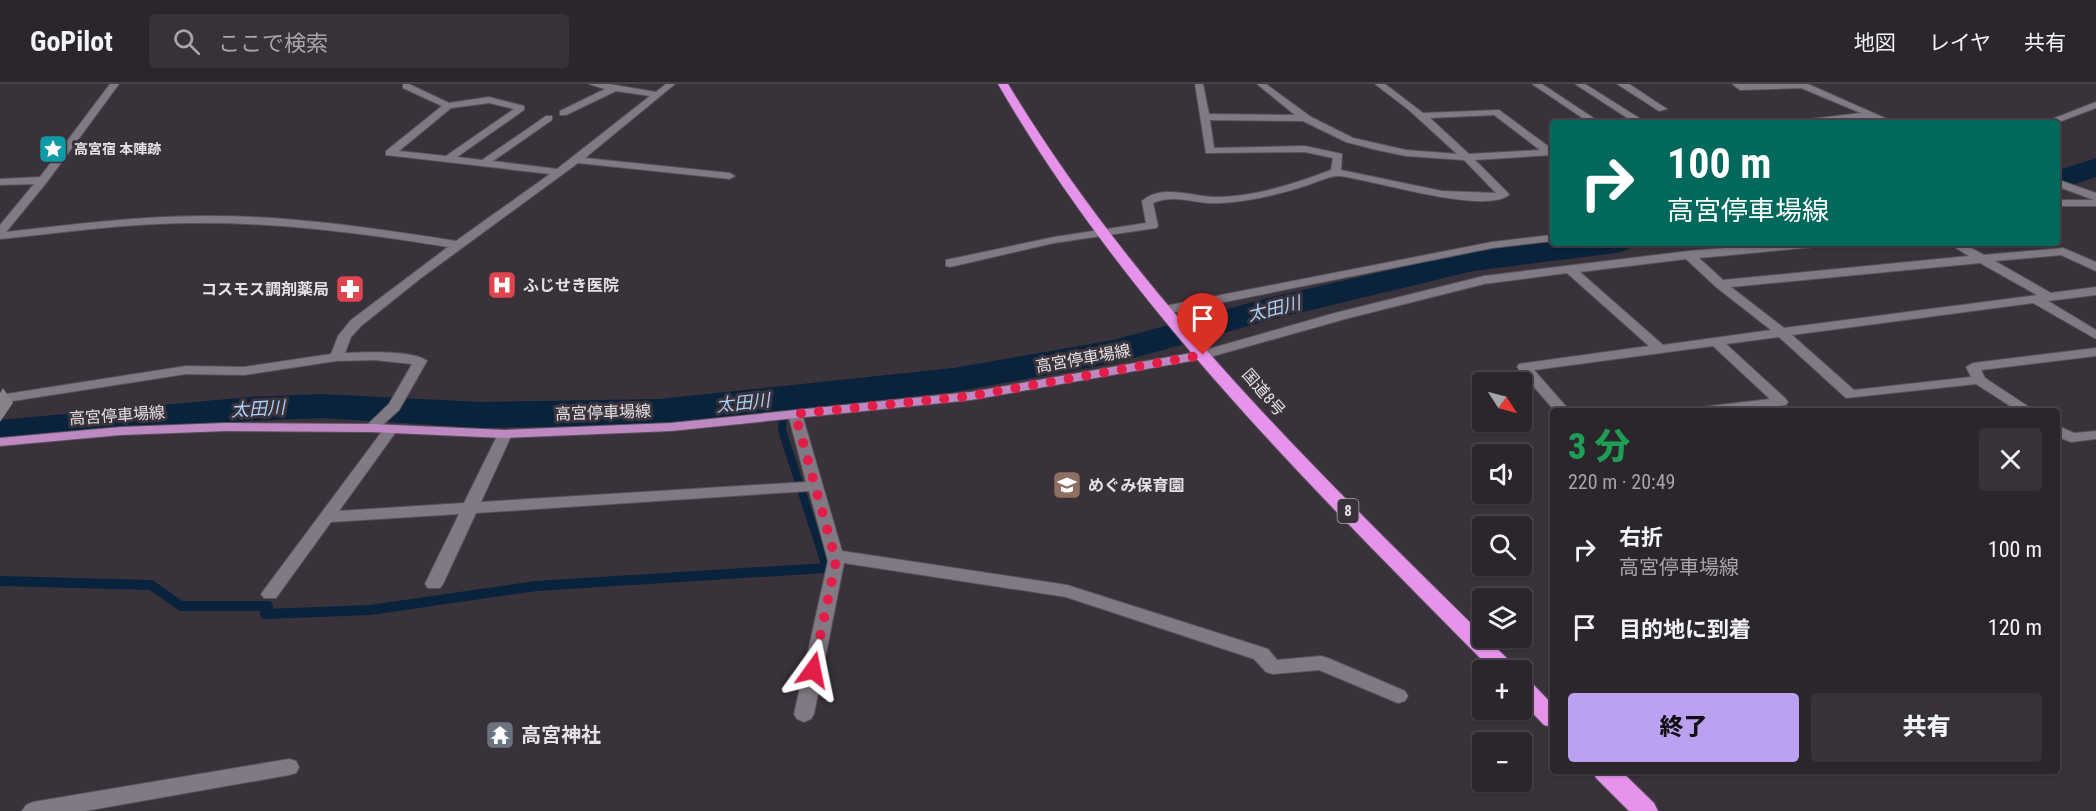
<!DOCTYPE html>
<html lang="ja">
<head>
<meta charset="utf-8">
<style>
  :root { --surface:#2b262c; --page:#373238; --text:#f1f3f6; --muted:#a6a5a9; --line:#474348; --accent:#bca0f2 }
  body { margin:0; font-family:"Roboto Condensed","Noto Sans JP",sans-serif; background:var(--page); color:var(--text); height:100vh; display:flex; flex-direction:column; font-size:22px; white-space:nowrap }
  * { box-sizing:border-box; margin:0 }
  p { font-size:20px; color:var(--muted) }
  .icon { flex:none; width:33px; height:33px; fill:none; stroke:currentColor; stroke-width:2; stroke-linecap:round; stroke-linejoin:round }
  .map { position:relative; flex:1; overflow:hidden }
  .side { position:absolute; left:1550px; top:324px; width:510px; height:366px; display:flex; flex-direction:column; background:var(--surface); border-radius:6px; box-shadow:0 2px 4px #0004,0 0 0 2px var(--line) }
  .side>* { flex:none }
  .hud { position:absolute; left:1550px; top:36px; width:510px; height:126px; border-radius:6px; box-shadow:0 2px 4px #0004,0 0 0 2px var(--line); background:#00695c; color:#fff; overflow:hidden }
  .needle { width:39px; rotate:126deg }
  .controls { position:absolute; left:1472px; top:288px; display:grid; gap:12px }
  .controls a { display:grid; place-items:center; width:60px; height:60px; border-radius:6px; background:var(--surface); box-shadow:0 2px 4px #0004,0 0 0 2px var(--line); font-size:30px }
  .pin { position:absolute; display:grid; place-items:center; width:51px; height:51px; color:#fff; margin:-62px -26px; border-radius:50% 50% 50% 0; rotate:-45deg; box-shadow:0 0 6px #0007 }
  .pin .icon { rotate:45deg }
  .me { position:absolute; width:66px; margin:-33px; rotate:12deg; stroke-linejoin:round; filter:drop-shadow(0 0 4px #0008) }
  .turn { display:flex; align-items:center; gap:21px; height:126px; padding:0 18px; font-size:27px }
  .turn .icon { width:78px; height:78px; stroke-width:2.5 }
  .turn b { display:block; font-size:42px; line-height:51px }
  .round { display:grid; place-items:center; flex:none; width:63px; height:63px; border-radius:6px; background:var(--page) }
  .summary { display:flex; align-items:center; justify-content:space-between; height:102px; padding:0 18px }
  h1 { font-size:36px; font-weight:800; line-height:45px; color:#1e9e55 }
  .button { display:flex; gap:12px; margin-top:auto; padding:12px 18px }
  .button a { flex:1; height:69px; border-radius:6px; background:var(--accent); color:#111; font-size:24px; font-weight:800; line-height:69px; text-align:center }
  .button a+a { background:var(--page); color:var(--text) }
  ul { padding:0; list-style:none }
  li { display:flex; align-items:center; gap:18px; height:78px; padding:0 18px }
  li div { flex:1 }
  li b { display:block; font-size:22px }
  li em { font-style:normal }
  header { display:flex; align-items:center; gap:36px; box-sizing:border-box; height:84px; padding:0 30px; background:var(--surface); border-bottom:2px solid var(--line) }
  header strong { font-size:28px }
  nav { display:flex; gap:33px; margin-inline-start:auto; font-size:21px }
  .search { width:420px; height:54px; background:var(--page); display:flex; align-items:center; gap:15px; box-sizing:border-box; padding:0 21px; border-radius:6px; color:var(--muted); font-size:22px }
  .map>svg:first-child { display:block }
</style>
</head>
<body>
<header>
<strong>GoPilot</strong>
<div class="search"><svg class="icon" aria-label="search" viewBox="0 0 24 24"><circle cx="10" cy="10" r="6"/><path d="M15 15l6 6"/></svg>ここで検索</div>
<nav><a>地図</a><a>レイヤ</a><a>共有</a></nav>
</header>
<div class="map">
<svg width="2096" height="727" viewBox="0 0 2096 727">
  <rect width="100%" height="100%" fill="#39323b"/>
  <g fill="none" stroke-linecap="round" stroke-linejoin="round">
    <path stroke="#08233b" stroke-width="8" d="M784,315L782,346L826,483"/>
    <path stroke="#08233b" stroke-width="10" d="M0,497L151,501L181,522H268L265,530L370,526L536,502L826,484L825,481"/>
    <path fill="#08233b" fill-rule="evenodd" d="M2096,74V93L2056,106V87Z
      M1552,157V159H1633L1628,166L1616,169L1473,187L1274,235L1116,279L953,308L659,341L480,344L322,334L249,337L0,362V336L249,313L322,310L480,318L659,315L953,284L1113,256L1264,215L1473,167Z"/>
    <g stroke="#575159" stroke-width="2">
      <path id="minor" d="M110,0H119L47,98L6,148C71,141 136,132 202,132C287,131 372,144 456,157L550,90L386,71V67L442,22L403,4V0H409L449,19L489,13L524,22V26L457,73L482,76L546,32H552V36L493,77L557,85L650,12L616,7L566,31H560V27L605,5L589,0H609L656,8L666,0H675L585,74L730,89L735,92L730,95L578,79L421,194L361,242L351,253L345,269C362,268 415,266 427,277L399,326L376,347H366L364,344L389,320L412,280L375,276L336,277L244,291L186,290L0,319V311L186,282L244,283L331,270L338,252L351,236L448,163C367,150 286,139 204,139C136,138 68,148 0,155V141L34,100L0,101V95L40,93ZM489,19L514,25L446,72L399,67L451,24Z
        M1195,0H1203L1209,30L1295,31L1257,0H1266L1311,33L1353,54L1406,66L1457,70L1409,26L1375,0H1385L1423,29L1499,26L1552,65V71L1475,76L1508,109L1509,111C1484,131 1373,96 1340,92C1330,91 1315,99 1305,102C1286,108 1267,113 1248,116C1234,118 1220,120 1207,119C1189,117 1170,111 1153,119L1158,142L1156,144L1054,159L950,183L946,182V176L1054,153L1146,139L1142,117C1160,100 1192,112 1214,113C1254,113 1294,100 1331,86L1333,74L1305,68L1206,69ZM1494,31L1540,66L1469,70L1430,34ZM1210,36L1303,37L1346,58L1377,66L1406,72L1464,76L1496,109L1442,107L1341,86L1342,70L1305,62L1214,64Z
        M1532,0H1542L1601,39H1590Z
        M1575,0H1585L1647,39H1635Z
        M1617,0H1629L1667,25L1659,27Z
        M1732,0H1808L1896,39C1885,39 1877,34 1868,34C1845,34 1821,39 1797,39L1802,36L1861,29L1801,4L1740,6Z
        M2096,18V24L2056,39H2042Z
        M2056,95L2096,109V122H2056V116H2094L2056,102Z
        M1552,151V157L1492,164L1165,230L1159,226L1165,222L1492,158Z
        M1786,159H1831L1825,162L1699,174L1723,196L1969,172L1948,159H1962L1984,171L2063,164L2096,178V187L2061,171L1995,177L2051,209L2096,203V211L2048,217L2096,246V255L2033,219L1792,251L1854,306L1971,293L1966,283L1973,279L2096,264V272L1981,286L1985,294L2035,327H2018L1976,300L1846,314L1779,253L1726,260L1786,315L1788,318L1786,321L1740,327H1695L1702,323L1770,315L1713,262L1534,286L1570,327H1555L1519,286L1517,283L1519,280L1649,262L1567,189L1484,200L1345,235L1203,275L1196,271L1198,268L1335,229L1484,192L1689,167ZM1686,175L1716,203L1771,246L1663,261L1580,188ZM1980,179L2037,211L1784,244L1731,203Z
        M795,326L802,330L842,467L1067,501L1268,565L1277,576L1321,572L1328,574L1405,607L1408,612L1405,617L1398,619L1319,586L1273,590L1266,588L1254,575L1066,513L844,479L814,630L811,635L804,638L797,635L794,630L828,477L809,407L476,429L443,500L440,504H428L425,500L459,430L331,438L276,514H264L261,510L386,342L391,341L398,345L339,427L464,419L498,350L505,346L512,350L481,418L806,398L788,330Z
        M2056,341L2074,349L2096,347V355L2071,358L2056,352Z
        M289,675L296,677L299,683L296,689L289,691L85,727H22L26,721L33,718Z"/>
    </g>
    <g stroke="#575159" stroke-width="2">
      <path id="major" d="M1203,267L1210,271L1208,274L971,316L671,347L505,354L371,348L226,347L121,351L0,362V354L121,343L226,339L371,340L505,346L671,339L971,308Z"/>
    </g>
    <g stroke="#575159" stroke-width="2">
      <path id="highway" d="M998,0H1008C1134,209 1309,380 1482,550V554H1486L1513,580L1516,586H1492C1312,404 1127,223 998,0Z
        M1521,593L1529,596L1552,620V643L1544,641L1521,617Z
        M1593,687H1621L1654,719L1658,727H1629L1596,694Z"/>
    </g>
    <use href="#minor" fill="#817983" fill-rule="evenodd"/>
    <use href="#major" fill="#be89c2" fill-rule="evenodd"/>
    <use href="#highway" fill="#e793ec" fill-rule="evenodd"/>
  </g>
  <path fill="#878289" d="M3,304L13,319L0,338V309Z"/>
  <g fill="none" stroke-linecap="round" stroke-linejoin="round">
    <path stroke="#e11d48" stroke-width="10" stroke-dasharray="0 18" d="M813,586L836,477L795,330L971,312L1203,271"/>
  </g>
  <defs>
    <g id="sight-square" transform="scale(1.5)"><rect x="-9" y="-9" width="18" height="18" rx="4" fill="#0f9aa8" stroke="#39323b"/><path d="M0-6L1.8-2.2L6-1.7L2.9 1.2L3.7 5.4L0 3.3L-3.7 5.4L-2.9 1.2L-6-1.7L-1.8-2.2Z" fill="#fff"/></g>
    <g id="hospital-square" transform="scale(1.5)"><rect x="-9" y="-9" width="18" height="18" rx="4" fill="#e0444e" stroke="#39323b"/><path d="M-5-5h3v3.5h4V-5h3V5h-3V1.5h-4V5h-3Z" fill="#fff"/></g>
    <g id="pharmacy-square" transform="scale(1.5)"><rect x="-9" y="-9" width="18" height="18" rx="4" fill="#e0444e" stroke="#39323b"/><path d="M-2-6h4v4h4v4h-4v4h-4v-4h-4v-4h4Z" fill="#fff"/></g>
    <g id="school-square" transform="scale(1.5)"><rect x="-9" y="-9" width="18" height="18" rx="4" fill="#8d6e63" stroke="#39323b"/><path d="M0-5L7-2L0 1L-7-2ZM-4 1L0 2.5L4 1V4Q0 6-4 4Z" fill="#fff"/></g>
    <g id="temple-square" transform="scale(1.5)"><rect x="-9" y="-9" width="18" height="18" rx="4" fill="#6b7280" stroke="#39323b"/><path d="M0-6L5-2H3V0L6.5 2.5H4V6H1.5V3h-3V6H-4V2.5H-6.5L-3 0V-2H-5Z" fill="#fff"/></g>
  </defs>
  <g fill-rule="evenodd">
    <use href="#sight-square" x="53" y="65"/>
    <use href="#hospital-square" x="502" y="201"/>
    <use href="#pharmacy-square" x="350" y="205"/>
    <use href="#school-square" x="1067" y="401"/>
    <use href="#temple-square" x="500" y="651"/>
  </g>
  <g text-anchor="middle" stroke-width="6" stroke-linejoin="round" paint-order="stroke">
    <g font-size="14" font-weight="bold" fill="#e5e0e6" stroke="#39323b" text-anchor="start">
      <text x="74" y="70">高宮宿 本陣跡</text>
    </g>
    <rect fill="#39323b" stroke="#b1acb3" stroke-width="1.5" x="1337.5" y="415" width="21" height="24" rx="4.5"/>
    <g font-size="15" font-weight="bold" fill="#e5e0e6">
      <text x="1348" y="432">8</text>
    </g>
    <g font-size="16" font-weight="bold" fill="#e5e0e6" stroke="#39323b" text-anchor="start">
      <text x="523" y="207">ふじせき医院</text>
      <text x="329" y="211" text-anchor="end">コスモス調剤薬局</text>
      <text x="1088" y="407">めぐみ保育園</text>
    </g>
    <g font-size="16" fill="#e5e0e6" stroke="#39323b">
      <text transform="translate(1083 274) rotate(-10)" y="6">高宮停車場線</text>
      <text transform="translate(1264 308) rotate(49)" y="6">国道8号</text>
      <text transform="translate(603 328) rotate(-2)" y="6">高宮停車場線</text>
      <text transform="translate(117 331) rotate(-4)" y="6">高宮停車場線</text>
    </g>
    <g font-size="18" font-style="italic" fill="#a9d0f7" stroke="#39323b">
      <text transform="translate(1274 225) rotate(-14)" y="6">太田川</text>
      <text transform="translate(743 319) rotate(-6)" y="6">太田川</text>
      <text transform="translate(258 325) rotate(-3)" y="6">太田川</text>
    </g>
    <g font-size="20" font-weight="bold" fill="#e5e0e6" stroke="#39323b" text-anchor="start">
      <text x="521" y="658">高宮神社</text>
    </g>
  </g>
</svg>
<div class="controls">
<a><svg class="needle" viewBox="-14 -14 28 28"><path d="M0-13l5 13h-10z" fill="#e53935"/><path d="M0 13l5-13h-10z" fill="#a6a5a9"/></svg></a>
<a><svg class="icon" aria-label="sound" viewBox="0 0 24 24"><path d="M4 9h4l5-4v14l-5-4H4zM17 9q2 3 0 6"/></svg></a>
<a><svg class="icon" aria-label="search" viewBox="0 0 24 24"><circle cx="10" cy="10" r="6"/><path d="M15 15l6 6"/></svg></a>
<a><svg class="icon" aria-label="layers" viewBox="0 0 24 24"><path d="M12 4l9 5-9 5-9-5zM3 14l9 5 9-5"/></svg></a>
<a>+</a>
<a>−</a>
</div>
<div class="pin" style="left:1203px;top:271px;background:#d93025"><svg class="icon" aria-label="arrive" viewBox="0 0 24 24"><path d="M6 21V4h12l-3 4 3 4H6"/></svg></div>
<svg class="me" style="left:813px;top:586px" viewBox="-20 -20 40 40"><path d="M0-17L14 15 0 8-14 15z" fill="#e11d48" stroke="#fff" stroke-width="4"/></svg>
<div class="hud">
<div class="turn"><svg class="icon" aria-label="right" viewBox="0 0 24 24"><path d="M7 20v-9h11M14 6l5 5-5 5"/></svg><div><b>100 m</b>高宮停車場線</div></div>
</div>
<section class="side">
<div class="summary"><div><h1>3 分</h1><p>220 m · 20:49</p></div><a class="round"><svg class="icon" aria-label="close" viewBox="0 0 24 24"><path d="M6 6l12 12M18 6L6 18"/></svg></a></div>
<ul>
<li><svg class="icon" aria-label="right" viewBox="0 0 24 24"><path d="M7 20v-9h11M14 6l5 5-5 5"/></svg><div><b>右折</b><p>高宮停車場線</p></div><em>100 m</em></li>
<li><svg class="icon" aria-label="arrive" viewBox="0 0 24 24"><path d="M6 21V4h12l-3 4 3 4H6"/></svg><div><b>目的地に到着</b></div><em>120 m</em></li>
</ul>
<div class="button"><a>終了</a><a>共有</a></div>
</section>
</div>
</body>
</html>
